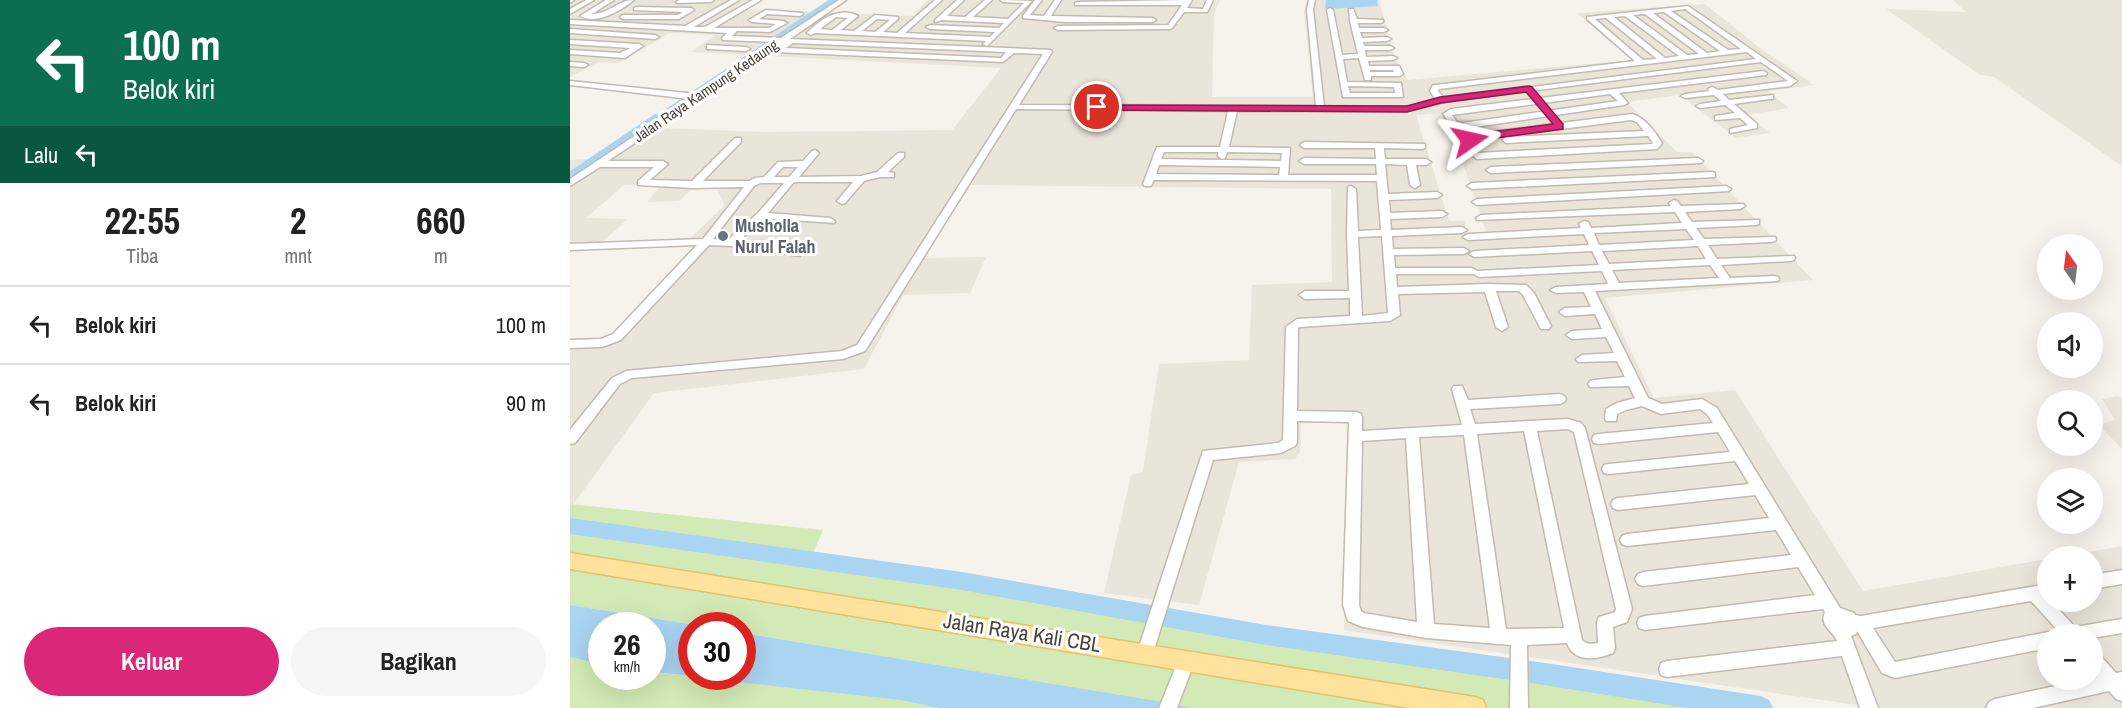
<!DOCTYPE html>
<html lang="id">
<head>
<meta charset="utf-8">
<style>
  :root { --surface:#fff; --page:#f6f6f6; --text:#222; --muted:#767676; --line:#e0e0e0; --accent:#db2777 }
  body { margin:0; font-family:"Archivo Narrow",sans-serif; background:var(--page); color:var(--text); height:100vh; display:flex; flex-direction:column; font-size:22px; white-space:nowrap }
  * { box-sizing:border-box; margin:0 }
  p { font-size:20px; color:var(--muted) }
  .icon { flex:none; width:33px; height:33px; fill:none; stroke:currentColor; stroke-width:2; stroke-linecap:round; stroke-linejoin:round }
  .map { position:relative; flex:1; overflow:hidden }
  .details { display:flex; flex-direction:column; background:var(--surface); width:570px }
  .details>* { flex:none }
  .guide { background:#0b6e4f; color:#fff; overflow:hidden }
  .needle { width:39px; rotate:346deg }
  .fabs { position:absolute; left:1467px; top:234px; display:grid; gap:12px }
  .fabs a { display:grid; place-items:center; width:66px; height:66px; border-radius:50%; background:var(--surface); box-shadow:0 6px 24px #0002; font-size:30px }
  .speed { position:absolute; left:18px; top:612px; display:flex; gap:12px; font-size:30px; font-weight:700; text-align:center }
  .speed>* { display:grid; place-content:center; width:78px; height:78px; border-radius:50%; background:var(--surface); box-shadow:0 6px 24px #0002; line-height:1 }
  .speed small { font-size:15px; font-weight:400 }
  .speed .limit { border:9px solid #d22; background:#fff; color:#111 }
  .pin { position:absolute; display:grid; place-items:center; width:51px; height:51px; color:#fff; margin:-26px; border:3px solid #fff; border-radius:50%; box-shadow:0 2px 6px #0007 }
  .me { position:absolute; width:66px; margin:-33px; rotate:79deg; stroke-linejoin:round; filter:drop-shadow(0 0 4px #0008) }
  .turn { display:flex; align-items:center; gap:21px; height:126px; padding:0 24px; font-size:27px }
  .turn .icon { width:78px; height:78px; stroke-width:2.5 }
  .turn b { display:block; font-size:42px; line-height:51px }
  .then { display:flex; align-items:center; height:57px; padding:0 24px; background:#0003; gap:12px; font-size:22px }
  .eta { display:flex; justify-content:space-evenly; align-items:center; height:102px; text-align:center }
  .eta b { font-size:36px; font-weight:800; line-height:42px }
  .cta { display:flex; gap:12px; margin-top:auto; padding:12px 24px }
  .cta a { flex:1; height:69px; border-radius:36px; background:var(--accent); color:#fff; font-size:24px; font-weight:800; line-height:69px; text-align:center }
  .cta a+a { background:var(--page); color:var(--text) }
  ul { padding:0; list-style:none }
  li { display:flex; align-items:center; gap:18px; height:78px; padding:0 24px; border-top:2px solid var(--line) }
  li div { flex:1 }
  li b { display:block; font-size:22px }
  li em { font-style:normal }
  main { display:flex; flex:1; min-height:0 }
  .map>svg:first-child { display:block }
</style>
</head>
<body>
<main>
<section class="details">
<div class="guide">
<div class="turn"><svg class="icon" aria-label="left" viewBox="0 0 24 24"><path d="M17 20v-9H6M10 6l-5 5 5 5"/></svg><div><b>100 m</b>Belok kiri</div></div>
<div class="then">Lalu<svg class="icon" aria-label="left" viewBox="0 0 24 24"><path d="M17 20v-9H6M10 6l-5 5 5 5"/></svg></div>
</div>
<div class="eta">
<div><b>22:55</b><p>Tiba</p></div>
<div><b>2</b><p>mnt</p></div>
<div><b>660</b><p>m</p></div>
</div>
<ul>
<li><svg class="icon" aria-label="left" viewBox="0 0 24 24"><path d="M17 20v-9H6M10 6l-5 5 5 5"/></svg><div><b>Belok kiri</b></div><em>100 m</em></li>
<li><svg class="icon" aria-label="left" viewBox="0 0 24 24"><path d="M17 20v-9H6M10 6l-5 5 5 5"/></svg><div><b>Belok kiri</b></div><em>90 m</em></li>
</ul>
<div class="cta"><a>Keluar</a><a>Bagikan</a></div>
</section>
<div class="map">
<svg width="1552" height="708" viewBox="0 0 1552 708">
  <rect width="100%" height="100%" fill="#f6f3ec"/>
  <path fill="#eae5da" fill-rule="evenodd" d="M0,0H191L175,9L343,16L358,0H650L644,14L642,97H743L734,11L737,0H809L824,54L838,80L1062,60L1007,13L1135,4L1190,48L1244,85L1198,91L1219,108L1177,115L1200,133L1166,138L1110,95L1057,102L1107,152H1122L1243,280L1035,298L1084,398L1165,390L1293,591L1477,559L1478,602H1522V556H1494L1552,546V708H1307L774,630L781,418L731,419L730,452L725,459L669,462L629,605L534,593L561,475L573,472L589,364L679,360L682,285L762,282L761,189L400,185L354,258L416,257L400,293L333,295L294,369L84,393L3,505L0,504V342L48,341L131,245L114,244L155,205L146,188L125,186L109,201L77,202L90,186L54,185L16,218L58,219L24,249L0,251V160L21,159L67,127L194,132L382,130L431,68L121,52L145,35L100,33L48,63L28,62L0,77ZM873,113L894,167L917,234L896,235L895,221H879L846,115ZM1478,634H1522V680H1478Z
    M1383,0H1552V166L1424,77L1410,75L1316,9L1396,12Z
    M1548,396L1552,398V449L1529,425L1545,420L1532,399Z"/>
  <path fill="#d2eab5" d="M0,504L253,530L239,562L1149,708H623L173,633L172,626L125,625L12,607L0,605Z
    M0,657L31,664L32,676H82L83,672L330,700L368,708H0Z"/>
  <path fill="#a9d4f2" d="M756,0H807L808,6L757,9L755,7Z
    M0,605L125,625L122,626V676L83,672L82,626H32L31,664L0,657Z
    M173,633L586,701L623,708H369L330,700L122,677L172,676Z"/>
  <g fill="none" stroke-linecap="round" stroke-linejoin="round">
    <path stroke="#a9d4f2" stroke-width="5" d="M84,120L263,0"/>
    <path stroke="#a9d4f2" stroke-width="8" d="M0,176L86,118"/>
    <path fill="#a9d4f2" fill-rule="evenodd" d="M0,518L392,572L696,625L962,661L1191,696L1199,700L1203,708H1117L962,683L696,645L392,590L0,534Z"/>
    <g stroke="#c2bbae" stroke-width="3">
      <path id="minor" d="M0,0H4L0,3Z
        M16,0H24L0,14V9Z
        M36,0H44L22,14C40,14 47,0 64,0C50,11 27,25 10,16Z
        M109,0H144L141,2L107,3L106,2Z
        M161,0H169L124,27H135L183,0H191L144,28H199L206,24L182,22L179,20L196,10L232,13L233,14L230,16L197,14L189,19L214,21L217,23L200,32L167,31L162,36L211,38L269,0H276L220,39L481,50L482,52L449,105L746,106L737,10L739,0H745L743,10L754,106L837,107L866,100L860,91L863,85H866L1065,61L1017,19V17L1118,6L1227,81L1220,86L1153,94L1159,100L1203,95V99H1200L1164,104L1187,124V128L1160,133V129L1178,125L1170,118L1145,120V116L1165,113L1155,105L1130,108L1126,106L1130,104L1151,101L1144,95L1115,98L1111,96L1115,94L1139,91L1138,89L1142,87L1148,90L1218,81L1191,62L879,101L837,111H667L659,147L720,148L718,175H807L806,164H734L729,161L734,158L806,159L805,148H734L730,145L734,142L855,144V148L852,149L814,148L815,159H856L861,162L856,165H846L850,185L845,188L840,185L837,165L815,164L818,194L867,192L872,195L867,198L819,200L820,213L872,211L877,214L872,217L820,219L821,230L892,227L897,230L892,233L822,236L823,249L894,248L899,251L894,254L824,255L825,268H902L907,271L1029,265L1022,251L904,257L899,254L904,251L1019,245L1014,234L898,240L893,237L898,234L1011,228L1009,224L1014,221L1018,222L1021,228L1112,223L1105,212L907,220L906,218L911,215L1101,206L1099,203L1104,200L1107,201L1111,206L1173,204L1175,206L1170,209L1115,212L1122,222L1189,220V224L1185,225L1126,228L1134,239L1205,237L1206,239L1205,241L1201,242L1138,245L1147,259L1224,256L1225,258L1224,260L1220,261L1151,265L1160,278L1204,276L1208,277L1209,279L1208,281L1025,291L1078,398L1092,404L1132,399L1147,408L1270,608L1284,613L1285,615L1291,616L1478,584V602H1482L1505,627L1552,619V633L1522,638V634H1491L1461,601L1303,628L1325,662L1478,632L1483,634H1478V648L1325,678L1312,673L1287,631L1286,634L1281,636L1308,708H1290L1272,656L1097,677L1091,675L1089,669L1091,663L1097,661L1267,641C1263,630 1249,627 1255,612L1253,609L1075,630L1069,628L1067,623L1069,618L1075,616L1245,595L1228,567L1073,586L1068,584L1065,579L1068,574L1073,572L1221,555L1206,530L1057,546L1052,544L1050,540L1052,536L1057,534L1199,518L1185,495L1048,510L1043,508L1041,504L1043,500L1048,498L1179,484L1165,461L1039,474L1034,473L1032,469L1034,465L1039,464L1160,452L1148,432L1029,444L1024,443L1022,439L1024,435L1029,434L1143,423L1137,414L1130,409L1091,414L1072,406L1056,410L1047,414L1046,421H1036L1035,418L1036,409L1047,403L1065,398L1059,386L1020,387L1018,384L1020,381L1024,380L1055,377L1047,361L1008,362L1006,359L1012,355L1044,353L1036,337L1002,339L996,335L1002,331L1032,329L1025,314L995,316L989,312L995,308L1021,307L1014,292L986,293L980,290L986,287L1038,284L1032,271L909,277L904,274H826L827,287L919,284L956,285L964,293L981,326L979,329H971L953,295L949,291H926L938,327L932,331L926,327L915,292L828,294L830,315L820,321L730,327L728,328L727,411L786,412L791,414L792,417V431L892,425L882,389L884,386H892L898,400L990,394L994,396L996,399L994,402L990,404L900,409L905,424L998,419L1011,423L1015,428L1062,609L1057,622L1043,627L1045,648L1043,653C1026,660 1004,663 997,643L957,645L958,708H940L941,645L856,638L793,627L778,621L773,605L779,422L727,421V442L725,446L711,453L643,460L583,653L581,658L575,661L569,658L567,653L633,451L708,443L713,440L716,327L727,319L780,316V298L735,299L729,295L735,291H779L777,234L778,187L781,186L786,189L788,231L811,230L807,181L584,180L581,186H575L573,184L587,147H650L658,111L446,109L295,351L273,359L62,378L50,384L5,443L0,444V430L42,378L56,371L272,351L287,345L473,54L444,53L433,62L206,52V48L213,43L38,161H93L98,164L80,180L122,181L165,138H171V142L133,181H179L185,178L194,177L208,162L233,161L242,151L245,150L249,153L229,177L291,176L307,172L328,153H334V157L318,172L324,173V177H310L294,181L275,203L272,204L267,201L283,182H224L198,213L260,218L265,221L264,223L193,218L169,241L226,251L231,254L230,256L161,246L139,245L51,340L32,347L0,348V340L31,339L43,334L127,245L0,250V244L133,239L174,187L123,188L68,185V181L84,167H30L0,186V179L120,99L0,85V81L127,94L205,42L153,40L152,38L157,33L0,24V20L115,26ZM1115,9L1171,49L1158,50L1101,11ZM1094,12L1150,51L1137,53L1083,13ZM1075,14L1129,54L1117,55L1063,15ZM1055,16L1109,56L1095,58L1044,17ZM1036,18L1087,59L1073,60L1025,19ZM223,43L436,52L431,58L216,48ZM1177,52L1186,59L874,98L868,91L869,89ZM594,152H648V156L652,159L655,158L657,152L712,153L711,161L591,159ZM589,165L710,167L709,175L586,174ZM213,167H228L219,177H204ZM190,183H214L188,213L158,240L143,239L184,186ZM1116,229L1124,240L1029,245L1024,233ZM812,236L818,313L792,316L788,237ZM1128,246L1136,259L1039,264L1032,251ZM1140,265L1149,278L1049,283L1042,270ZM998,429L1004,432L1046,609L1045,612L1029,617L1027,622L1028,643C1022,644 1017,645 1012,640L967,431ZM954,431L994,628L936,629L907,434ZM894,435L920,628L864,624L849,437ZM836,438L847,622L794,613L791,611L789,605L792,441Z
        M365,0H372L335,33L420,37L425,32L360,29L356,27L360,25L429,28L434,23L372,20L365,22V20L387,0H394L377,16L395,17L415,0H422L403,17L438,19L454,3L433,2L430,0L462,1L417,46L413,44L416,41L245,33L241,35L237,33C250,19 270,6 288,16L271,30L284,31L305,15L328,17V19L313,32L327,33ZM266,17L278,18L262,30L250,29ZM307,19L320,20L305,32L292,31Z
        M465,0H472L460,15L474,16L485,0H491L481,16L583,18L586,20L583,22H494L453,18V16Z
        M616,0H622L617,8L633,9L637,0H643L637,12H614L602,28L600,29L488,30L484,28L488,26L598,25L612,5H505V3L507,2Z
        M66,7L121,8L124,10L109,19H53L50,17L53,15H108L113,12L64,10V8Z
        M760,8L763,10L772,55L788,54L780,21L779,9H783L787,19L813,20V22L811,23H788L789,28H814L818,30L814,32H790L792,38L817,37L821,39L817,41L793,42L794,46H820L824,48L820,50H795L796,57L823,56L827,58L823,60L798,61L799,66H829L833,74L829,76H801V80H795L789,58L773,59L777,82L831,83L833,97H773L757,10ZM800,70H823L824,72H800ZM778,86L824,87L825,93H780Z
        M0,29L85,35L89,37L85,39L0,33Z
        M0,40L69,44L73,46L55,58L0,54V50L50,53L60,48L0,44Z
        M137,45L176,47L180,49L176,51L140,49H137Z
        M0,62L14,63L18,65L14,67L0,66Z
        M1193,71L1197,73L1196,75L1049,93L1058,103L1054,105L892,129L881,126L873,114L881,109ZM1040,94L1048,101L892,123L887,122L882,115Z
        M1062,114C1077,119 1084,131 1092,143L1087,149L907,159L903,156L907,153L1082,144L1083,143L1078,136L936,143L932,140L936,137L1074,131L1067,122L1061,120L905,140L904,144H898L896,138L904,134Z
        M1128,158L1133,161L1131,163L921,173L916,170L921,167Z
        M1142,172L1145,173V177L902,189L897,186L902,183Z
        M1156,186L1161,189L1159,191L907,205L902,202L907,199Z
        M1552,570V584L1522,589V575Z
        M1522,651L1528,653L1546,673L1552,672V701L1546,699L1539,691L1463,708H1416L1419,702L1425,699L1527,677L1522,672Z
        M617,652L623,654L625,660L607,708H589L611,654Z"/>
    </g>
    <g stroke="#e6c16a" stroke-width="3">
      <path id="major" d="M0,553L905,697L913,700L916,708H840L0,569Z"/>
    </g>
    <use href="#minor" fill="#fff" fill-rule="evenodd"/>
    <use href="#major" fill="#ffe39c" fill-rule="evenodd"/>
  </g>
  <path fill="#db2777" stroke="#8e194d" stroke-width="1.5" d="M959,86L962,87L993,124V129L897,142V137L904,134L983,124L956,92L871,103L837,112L527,110L522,107L527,105L837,106L870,97Z"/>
  <circle fill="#6b7280" stroke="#fff" stroke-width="2" cx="153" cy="236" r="6"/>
  <g text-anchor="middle" stroke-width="6" stroke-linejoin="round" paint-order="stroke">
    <g font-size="15" fill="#4b4439" stroke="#fff">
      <text transform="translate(136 91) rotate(-34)" y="5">Jalan Raya Kampung Kedaung</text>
    </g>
    <g font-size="18" font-weight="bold" fill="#5b616d" stroke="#fff" text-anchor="start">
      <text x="165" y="232">Musholla<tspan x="165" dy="21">Nurul Falah</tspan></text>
    </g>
    <g font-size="21" fill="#4b4439" stroke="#fff">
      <text transform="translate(452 633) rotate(9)" y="7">Jalan Raya Kali CBL</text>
    </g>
  </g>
</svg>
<div class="fabs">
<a><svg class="needle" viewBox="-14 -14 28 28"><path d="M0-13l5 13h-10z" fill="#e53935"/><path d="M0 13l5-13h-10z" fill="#767676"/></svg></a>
<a><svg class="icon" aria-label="sound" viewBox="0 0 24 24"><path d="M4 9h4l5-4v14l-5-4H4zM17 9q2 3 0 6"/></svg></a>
<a><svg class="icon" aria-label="search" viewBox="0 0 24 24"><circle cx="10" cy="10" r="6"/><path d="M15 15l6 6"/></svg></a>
<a><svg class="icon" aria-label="layers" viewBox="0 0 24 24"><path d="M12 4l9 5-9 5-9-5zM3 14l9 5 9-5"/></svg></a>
<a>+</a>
<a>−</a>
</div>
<div class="speed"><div>26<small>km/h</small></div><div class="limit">30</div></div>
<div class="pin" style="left:527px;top:107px;background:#d93025"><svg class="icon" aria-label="arrive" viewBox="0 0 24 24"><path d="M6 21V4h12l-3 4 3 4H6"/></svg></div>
<svg class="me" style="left:900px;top:140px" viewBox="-20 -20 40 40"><path d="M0-17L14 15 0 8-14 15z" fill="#db2777" stroke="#fff" stroke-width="4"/></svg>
</div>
</main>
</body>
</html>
